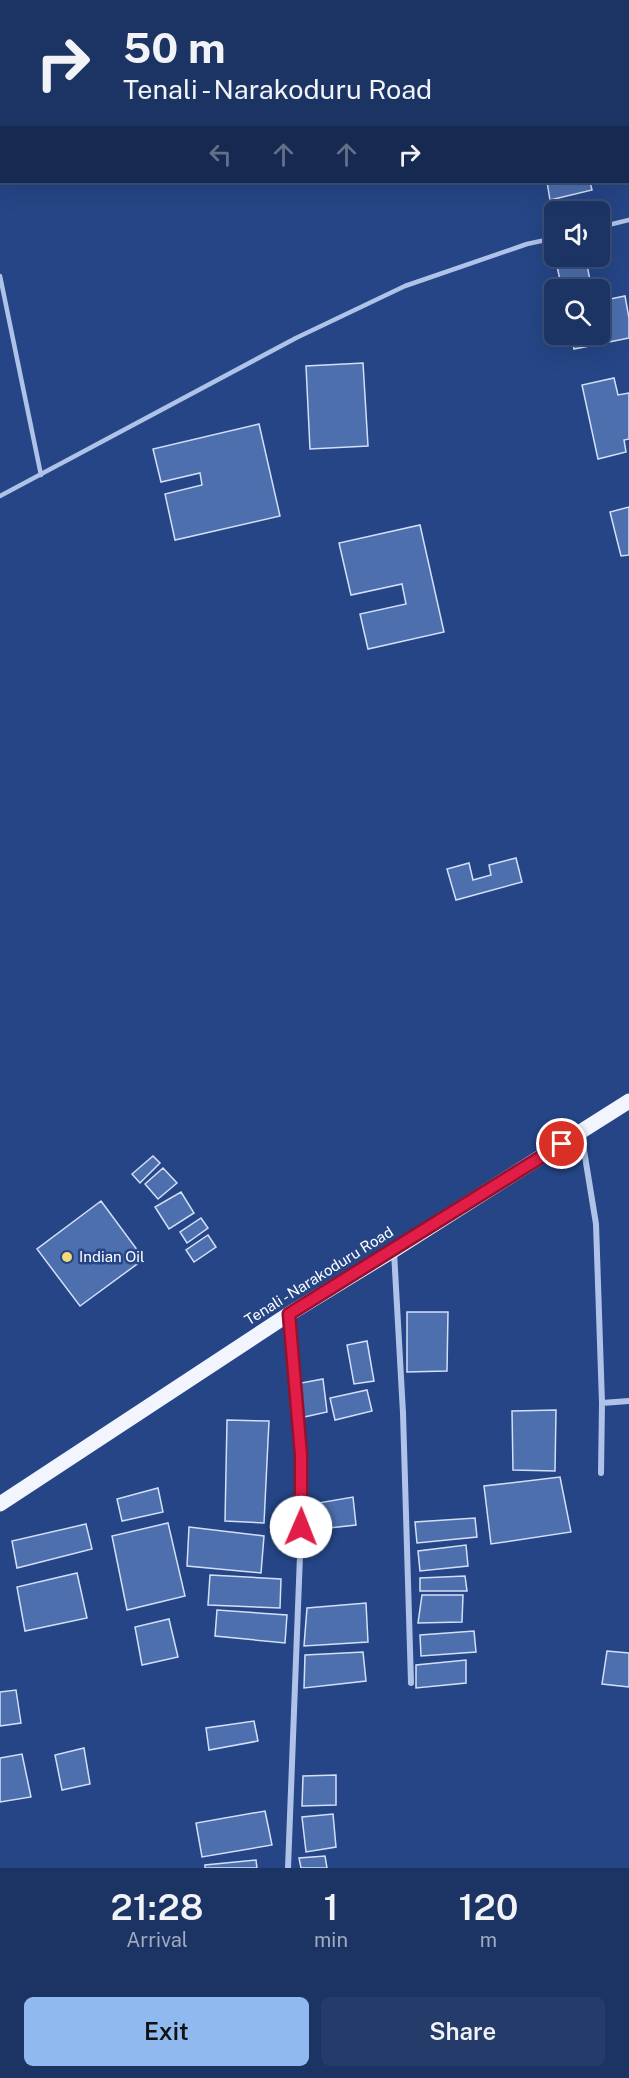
<!DOCTYPE html>
<html lang="en">
<head>
<meta charset="utf-8">
<style>
  :root { --surface:#1c3464; --page:#253c6a; --text:#f1f3f6; --muted:#a0aabf; --line:#3a4f78; --accent:#90b9f0 }
  body { margin:0; font-family:"Public Sans",sans-serif; background:var(--page); color:var(--text); height:100vh; display:flex; flex-direction:column; font-size:22px; white-space:nowrap }
  * { box-sizing:border-box; margin:0 }
  p { font-size:20px; color:var(--muted) }
  .icon { flex:none; width:33px; height:33px; fill:none; stroke:currentColor; stroke-width:2; stroke-linecap:round; stroke-linejoin:round }
  .map { position:relative; height:1868px; overflow:hidden }
  .sheet { display:flex; flex-direction:column; background:var(--surface); flex:1 }
  .sheet>* { flex:none }
  .hud { position:absolute; left:0px; top:0px; width:630px; height:183px; box-shadow:0 6px 24px #0002,0 0 0 2px var(--line); background:#1c3464; color:var(--text); overflow:hidden }
  .tools { position:absolute; left:544px; top:201px; display:grid; gap:12px }
  .tools a { display:grid; place-items:center; width:66px; height:66px; border-radius:9px; background:var(--surface); box-shadow:0 6px 24px #0002,0 0 0 2px var(--line); font-size:30px }
  .pin { position:absolute; display:grid; place-items:center; width:51px; height:51px; color:#fff; margin:-26px; border:3px solid #fff; border-radius:50%; box-shadow:0 2px 6px #0007 }
  .me { position:absolute; width:66px; margin:-33px; rotate:1deg; stroke-linejoin:round; filter:drop-shadow(0 0 4px #0008) }
  .turn { display:flex; align-items:center; gap:21px; height:126px; padding:0 24px; font-size:27px }
  .turn .icon { width:78px; height:78px; stroke-width:2.5 }
  .turn b { display:block; font-size:42px; line-height:51px }
  .lanes { display:flex; align-items:center; height:57px; padding:0 24px; background:#0003; justify-content:center; gap:30px; direction:ltr }
  .lanes .off { opacity:.35 }
  .eta { display:flex; justify-content:space-evenly; align-items:center; height:102px; text-align:center }
  .eta b { font-size:36px; font-weight:600; line-height:42px }
  .button { display:flex; gap:12px; margin-top:auto; padding:12px 24px }
  .button a { flex:1; height:69px; border-radius:9px; background:var(--accent); color:#111; font-size:24px; font-weight:600; line-height:69px; text-align:center }
  .button a+a { background:var(--page); color:var(--text) }
  .map>svg:first-child { display:block }
</style>
</head>
<body>
<div class="map">
<svg width="629" height="1868" viewBox="0 0 629 1868">
  <rect width="100%" height="100%" fill="#254586"/>
  <path fill="#4d6fae" stroke="#d3dff7" stroke-width="1.5" d="M547,182H590L592,190L550,200Z
    M586,260L592,290H562L557,266Z
    M625,296L629,318V338L574,349L571,334H600V301Z
    M363,363L368,446L310,449L306,366Z
    M614,378L618,395L629,393V439L624,440L626,452L598,459L582,385Z
    M259,424L280,516L175,540L165,494L202,485L200,473L161,482L153,449Z
    M629,507V555L621,556L610,512Z
    M420,525L444,632L368,649L360,614L406,604L402,584L351,595L339,543Z
    M516,858L522,882L456,900L447,869L469,863L473,880L491,875L489,865Z
    M153,1156L160,1163L140,1183L132,1174Z
    M163,1168L177,1183L158,1199L145,1184Z
    M181,1192L194,1213L169,1229L155,1207Z
    M101,1201L144,1259L80,1306L37,1249Z
    M201,1218L208,1228L187,1243L180,1232Z
    M208,1235L216,1247L194,1262L186,1250Z
    M407,1312H448L447,1371L407,1372Z
    M367,1341L374,1381L354,1384L347,1345Z
    M323,1379L327,1412L304,1417L301,1383Z
    M367,1390L372,1411L335,1420L330,1398Z
    M556,1410L555,1471L513,1470L512,1411Z
    M227,1420L269,1421L264,1523L225,1521Z
    M560,1477L571,1532L491,1544L484,1486Z
    M158,1488L163,1512L122,1521L117,1499Z
    M353,1497L356,1525L320,1529L318,1503Z
    M475,1518L477,1537L417,1543L415,1522Z
    M168,1523L185,1596L127,1610L112,1536Z
    M86,1524L92,1549L17,1568L12,1541Z
    M189,1527L264,1536L261,1573L187,1566Z
    M466,1545L468,1566L420,1571L418,1551Z
    M77,1573L87,1618L25,1631L17,1587Z
    M210,1575L281,1579L280,1608L208,1605Z
    M465,1576L467,1591H420V1578Z
    M422,1595H463L462,1622L418,1623Z
    M366,1603L368,1642L304,1646L307,1608Z
    M217,1610L287,1615L285,1643L215,1636Z
    M169,1619L178,1657L142,1665L135,1627Z
    M474,1631L476,1652L421,1656L420,1635Z
    M607,1651L629,1653V1687L602,1684Z
    M363,1652L366,1681L304,1688L305,1655Z
    M466,1660V1683L416,1688V1665Z
    M16,1690L21,1723L0,1726V1692Z
    M254,1721L258,1741L209,1750L206,1728Z
    M84,1748L90,1784L62,1790L55,1755Z
    M22,1754L31,1797L0,1802V1758Z
    M336,1775V1805L302,1806L303,1776Z
    M265,1811L272,1845L202,1857L196,1823Z
    M333,1814L336,1847L306,1852L302,1817Z
    M325,1856L327,1868H301L299,1858Z
    M256,1860L257,1868H205V1865Z"/>
  <g fill="none" stroke-linecap="round" stroke-linejoin="round">
    <path stroke="#afc3e8" stroke-width="4.5" d="M600,227L629,220
      M0,276L41,475
      M0,496L296,338L405,286L527,244L555,238"/>
    <path stroke="#afc3e8" stroke-width="6" d="M581,1132L596,1224L602,1403L601,1473
      M394,1252L403,1413L411,1683
      M602,1403L629,1401
      M288,1868L302,1503L297,1396L289,1315"/>
    <path stroke="#f2f5fe" stroke-width="15" d="M0,1504L289,1314L394,1250L629,1101"/>
  </g>
  <g fill="none" stroke-linecap="round" stroke-linejoin="round">
    <g stroke="#92132f" stroke-width="15">
      <path id="route" d="M301,1527V1455L289,1314L562,1144"/>
    </g>
    <use href="#route" stroke="#e11d48" stroke-width="10"/>
  </g>
  <circle fill="#f2db73" stroke="#254586" stroke-width="2" cx="67" cy="1257" r="6"/>
  <g text-anchor="middle" stroke-width="5" stroke-linejoin="round" paint-order="stroke">
    <g font-size="15" fill="#fff" stroke="#254586" text-anchor="start">
      <text x="79" y="1262">Indian Oil</text>
    </g>
    <g font-size="15" fill="#fff" stroke="#254586">
      <text transform="translate(319 1276) rotate(-32)" y="5">Tenali - Narakoduru Road</text>
    </g>
  </g>
</svg>
<div class="tools">
<a><svg class="icon" aria-label="sound" viewBox="0 0 24 24"><path d="M4 9h4l5-4v14l-5-4H4zM17 9q2 3 0 6"/></svg></a>
<a><svg class="icon" aria-label="search" viewBox="0 0 24 24"><circle cx="10" cy="10" r="6"/><path d="M15 15l6 6"/></svg></a>
</div>
<div class="pin" style="left:562px;top:1144px;background:#d93025"><svg class="icon" aria-label="arrive" viewBox="0 0 24 24"><path d="M6 21V4h12l-3 4 3 4H6"/></svg></div>
<svg class="me" style="left:301px;top:1527px" viewBox="-20 -20 40 40"><circle r="19" fill="#fff"/><path d="M0-13L10 11 0 6-10 11z" fill="#e11d48"/></svg>
<div class="hud">
<div class="turn"><svg class="icon" aria-label="right" viewBox="0 0 24 24"><path d="M7 20v-9h11M14 6l5 5-5 5"/></svg><div><b>50 m</b>Tenali - Narakoduru Road</div></div>
<div class="lanes"><svg class="icon off" aria-label="left" viewBox="0 0 24 24"><path d="M17 20v-9H6M10 6l-5 5 5 5"/></svg><svg class="icon off" aria-label="ahead" viewBox="0 0 24 24"><path d="M12 20V5M6 11l6-6 6 6"/></svg><svg class="icon off" aria-label="ahead" viewBox="0 0 24 24"><path d="M12 20V5M6 11l6-6 6 6"/></svg><svg class="icon" aria-label="right" viewBox="0 0 24 24"><path d="M7 20v-9h11M14 6l5 5-5 5"/></svg></div>
</div>
</div>
<section class="sheet">
<div class="eta">
<div><b>21:28</b><p>Arrival</p></div>
<div><b>1</b><p>min</p></div>
<div><b>120</b><p>m</p></div>
</div>
<div class="button"><a>Exit</a><a>Share</a></div>
</section>
</body>
</html>
